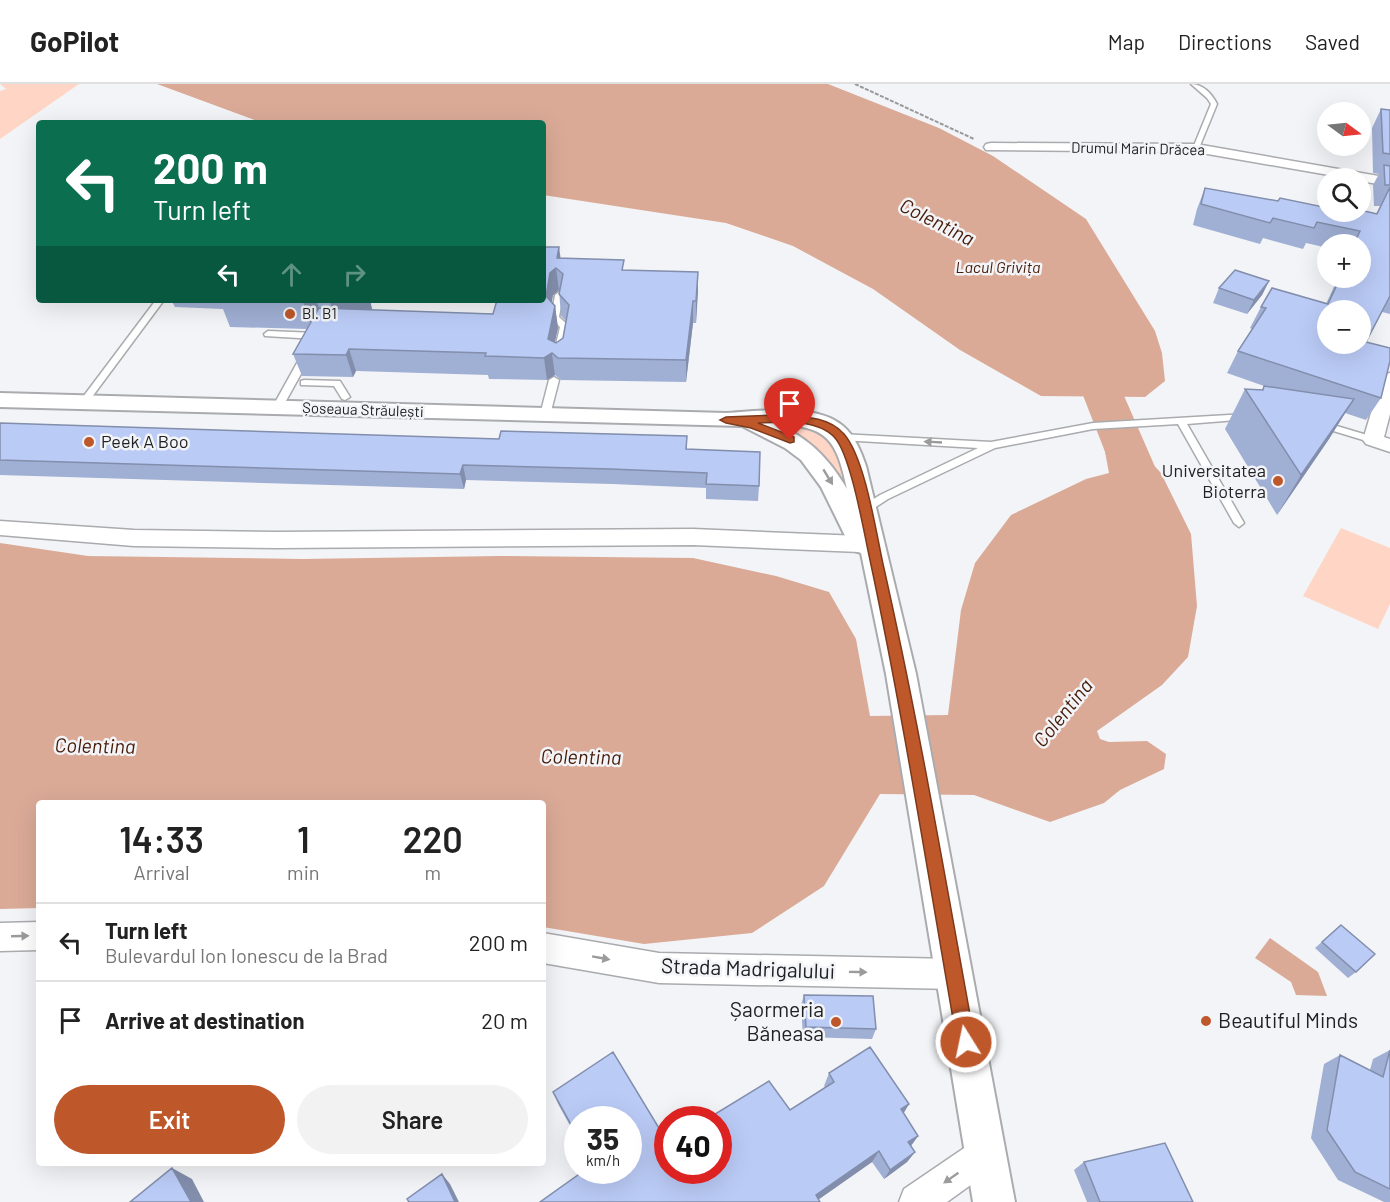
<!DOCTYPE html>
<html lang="en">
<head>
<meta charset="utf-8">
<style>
  :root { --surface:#fff; --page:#f2f2f2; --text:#222; --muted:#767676; --line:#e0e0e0; --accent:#be582b }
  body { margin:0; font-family:Barlow,sans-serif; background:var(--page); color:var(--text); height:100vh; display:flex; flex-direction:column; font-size:22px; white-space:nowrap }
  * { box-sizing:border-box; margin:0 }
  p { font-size:20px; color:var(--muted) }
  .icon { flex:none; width:33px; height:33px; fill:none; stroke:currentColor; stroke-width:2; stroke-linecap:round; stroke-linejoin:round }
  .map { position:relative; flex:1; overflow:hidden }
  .details { position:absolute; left:36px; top:716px; width:510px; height:366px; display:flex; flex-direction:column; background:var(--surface); border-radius:6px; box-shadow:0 6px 24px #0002 }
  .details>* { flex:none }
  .hud { position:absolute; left:36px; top:36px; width:510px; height:183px; border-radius:6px; box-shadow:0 6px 24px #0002; background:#0b6e4f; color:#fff; overflow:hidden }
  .needle { width:39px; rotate:105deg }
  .buttons { position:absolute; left:1317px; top:18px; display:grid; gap:12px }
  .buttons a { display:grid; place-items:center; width:54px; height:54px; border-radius:50%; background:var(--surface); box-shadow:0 6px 24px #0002; font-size:30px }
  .speed { position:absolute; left:564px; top:1022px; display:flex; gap:12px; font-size:30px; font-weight:700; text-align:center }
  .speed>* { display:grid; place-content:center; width:78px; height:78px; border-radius:50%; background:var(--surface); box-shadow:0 6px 24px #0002; line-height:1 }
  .speed small { font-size:15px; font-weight:400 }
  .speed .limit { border:9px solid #d22; background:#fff; color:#111 }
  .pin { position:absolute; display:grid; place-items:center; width:51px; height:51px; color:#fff; margin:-62px -26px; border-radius:50% 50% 50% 0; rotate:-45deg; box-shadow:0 0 6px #0007 }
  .pin .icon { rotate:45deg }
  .me { position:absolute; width:66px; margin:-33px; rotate:350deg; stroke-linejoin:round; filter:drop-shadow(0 0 4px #0008) }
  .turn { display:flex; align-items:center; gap:21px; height:126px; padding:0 18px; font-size:27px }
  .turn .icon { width:78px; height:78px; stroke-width:2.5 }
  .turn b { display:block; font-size:42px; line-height:51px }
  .lanes { display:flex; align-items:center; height:57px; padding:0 18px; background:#0003; justify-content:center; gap:30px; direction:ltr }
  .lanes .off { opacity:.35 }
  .eta { display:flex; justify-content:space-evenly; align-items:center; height:102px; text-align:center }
  .eta b { font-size:36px; font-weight:600; line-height:42px }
  .button { display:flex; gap:12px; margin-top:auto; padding:12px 18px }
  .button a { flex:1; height:69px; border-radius:36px; background:var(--accent); color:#fff; font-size:24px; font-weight:600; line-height:69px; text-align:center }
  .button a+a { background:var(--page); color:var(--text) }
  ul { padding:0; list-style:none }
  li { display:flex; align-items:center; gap:18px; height:78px; padding:0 18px; border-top:2px solid var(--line) }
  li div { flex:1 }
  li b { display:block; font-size:22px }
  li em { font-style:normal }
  header { display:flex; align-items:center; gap:36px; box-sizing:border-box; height:84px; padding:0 30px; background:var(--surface); border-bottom:2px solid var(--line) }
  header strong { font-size:28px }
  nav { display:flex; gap:33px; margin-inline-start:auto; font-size:21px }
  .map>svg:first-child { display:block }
</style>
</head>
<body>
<header>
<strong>GoPilot</strong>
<nav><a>Map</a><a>Directions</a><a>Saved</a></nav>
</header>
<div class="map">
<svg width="1390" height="1118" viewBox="0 0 1390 1118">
  <rect width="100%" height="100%" fill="#f3f4f7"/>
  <path fill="#ffd5c5" d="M0,0H79L0,55V7L6,5Z
    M798,342C831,349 838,360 847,390L836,392L798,354L782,344Z
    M1341,444L1390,464V520L1378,545L1303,512Z"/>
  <path fill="#daaa97" d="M157,0H828L939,44L993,72L1086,135L1155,247L1162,269L1165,297L1145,313L1041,312L960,266L873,205L793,162L726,139L543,111V39H263Z
    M1103,357L1133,359L1161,389L1191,450L1197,522L1188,573L1162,601L1097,647L1100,655L1109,658L1147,657L1166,670L1164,685L1120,706L1104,719L1050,738L974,711L880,710L824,802L752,849L644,860L543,843V718H39V824L0,825V459L88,472L303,475L499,472L693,474L776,492L829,508L856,555L870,632L948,631L961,526L975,479L1011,431L1086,395L1109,389Z
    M1270,854L1318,888L1327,912L1296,911L1291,898L1255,874Z"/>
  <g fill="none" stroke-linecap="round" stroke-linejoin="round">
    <path fill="#daaa97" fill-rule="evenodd" d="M1078,239L1091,242L1097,250L1173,424L1166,435L1150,439L1134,435L1127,424L1059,250L1065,242Z"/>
    <g stroke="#aaabae" stroke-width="3">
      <path id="service" d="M1191,0C1203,0 1212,10 1217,20L1199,64L1196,66L1193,64L1211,20L1207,14Z
        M559,208L563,211L559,233L569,242L564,269L559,272L554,269L560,243L551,234L555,211Z
        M156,216H164L86,321H80V317Z
        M268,247L316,249L320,252L316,255L265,252L264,250Z
        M307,267L312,270L282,324L277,327L274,326L272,324L302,270Z
        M554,293L559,296L550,331L545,334L542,333L540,331L549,296Z
        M304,296L340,297L350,313L345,316L342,315L334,302L301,301V297Z
        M1246,330L1251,333L1249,335L1187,340L1244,439L1239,443L1234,439L1178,340L1093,345L995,364L888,415L865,430L861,429L860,426L861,423L880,411L978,364L841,356L836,353L841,350L991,358L1093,339Z
        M1320,337L1377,354L1378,356L1373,359L1317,342L1315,340Z"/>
    </g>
    <g stroke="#aaabae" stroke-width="3">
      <path id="minor" d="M991,59L1196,60L1390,94V102L1360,97V94H1346L1196,68L986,66L984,63L986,60Z
        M1390,289V330L1384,353L1390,355V368L1366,360L1363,356L1381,295L1383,291Z
        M0,437L134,446L278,448L693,445L860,452L868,455L871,460L868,465L860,468L693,461L278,464L134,462L0,451Z
        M39,838V866L0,867V839Z
        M543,849L659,869L954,875L965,879L969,890L965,901L954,905L659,899L543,879Z
        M985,1053L997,1058L1002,1070L997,1082L947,1118H899L904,1105L973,1058Z"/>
    </g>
    <g stroke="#aaabae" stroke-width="4">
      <path id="tertiary" d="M0,309L726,329C760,327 816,319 843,342C855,352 861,368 866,382L916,590L1015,1118H973L886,590L861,469L852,466L821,403L801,376L785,364L742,342L0,323ZM776,341C828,341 837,357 847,405C830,376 808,352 776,341Z"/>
    </g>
    <path stroke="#98999b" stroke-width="2" stroke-dasharray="4 1.5" stroke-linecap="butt" d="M855,0L974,55"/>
    <use href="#service" fill="#fff" fill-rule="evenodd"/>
    <use href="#minor" fill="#fff" fill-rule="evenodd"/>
    <use href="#tertiary" fill="#fff" fill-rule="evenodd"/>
  </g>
  <path fill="#a0afd4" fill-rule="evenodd" d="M1381,25L1390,26V230L1382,228L1366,258L1381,314L1366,336L1345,329L1329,355L1277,431L1225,345L1245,305L1262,306L1264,302L1267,303L1227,289L1238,267L1252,245L1250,244L1261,223L1326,220L1338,194H1360V160H1328V164L1306,159L1303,165L1263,154L1260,160L1193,141L1197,125L1205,104L1278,117L1376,130L1380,122H1374L1373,101L1379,90L1373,89L1372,44Z
    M561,174L625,186L698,188L696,239H693L686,298L561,296L555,291L547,296L489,295L488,291L356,287L353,293L302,292L293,270L307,245L230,243L223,225L175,223L171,216H370L372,226L493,230ZM559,206L561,232L566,237L563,254L556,259L555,258L558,244L555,222L551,218L553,211Z
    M1269,197L1262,211L1247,230L1213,219L1219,204Z
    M0,339L499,355L687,352V365L759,402L758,417L706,415V404L612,400L466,396L464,405L0,391Z
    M1341,841L1356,888L1348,894L1315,864Z
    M804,911L876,945L872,955L803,953L801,921Z
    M1390,966V1118H1384L1338,1096L1311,1054L1324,980L1340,971L1370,986L1373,975Z
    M829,989L909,1020L903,1029L918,1052L911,1062L915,1068L907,1078L884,1095L872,1078L819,1115L628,1086L578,1035V1056L558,1020L553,1008L668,1059L790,1026L825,1003L824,1002Z
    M1084,1078L1193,1118H1087L1074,1086Z"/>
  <path fill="#828eac" d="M559,163L562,184L557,174Z
    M556,184L559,206L553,211L549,234L546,212L550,189Z
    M698,188V209L696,239V217Z
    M1269,197L1262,211L1247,230L1254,216Z
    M304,216H328L317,218L321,230L313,245L303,218Z
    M335,216H370L373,229L339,246L330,218Z
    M693,217V239L686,298V276Z
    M555,222L558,244L552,270L555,291L547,296L544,274Z
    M349,265L356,287L353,293L346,271Z
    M1354,315L1329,355L1277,431L1301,391Z
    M463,381L466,396L464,405L460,390Z
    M909,1020L902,1032L901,1025Z
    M918,1052L910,1063L908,1058Z
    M879,1067L872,1078L815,1118L816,1111Z
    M915,1068L907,1078L884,1095L890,1086Z
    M172,1084L192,1095L204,1118H191Z
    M442,1090L450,1100L459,1118H455Z"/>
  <path fill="#bacbf6" stroke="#828eac" stroke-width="1.5" fill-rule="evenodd" d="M1381,25L1390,26V70L1383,69Z
    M1384,81L1390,82V101H1385Z
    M1390,103V212L1366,258L1390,264V277L1381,314L1238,267L1266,224L1261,223L1272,204L1328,220L1340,194H1360V160H1354L1360,147L1317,138L1314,144L1273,134L1270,139L1201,120L1205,104L1278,117L1280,114L1323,123L1325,118L1328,119V128H1360V126L1377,130ZM1328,226H1360V260H1328Z
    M543,163H559L557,174L624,176L622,186L698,188L696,217H693L686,276L558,274L552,269L544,274L485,272L486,269L349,265L346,271L293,270L319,224L493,230L497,216H543ZM556,184L563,190L559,210L569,221L563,254L556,259L548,255L555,222L546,212L550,189Z
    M1235,186L1269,197L1254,216L1219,204Z
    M220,216H304L303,218Z
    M318,216H335L330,218H317Z
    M1264,302L1354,315L1301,391L1245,305L1263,306Z
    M0,339L499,355L501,347L687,352L686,365L760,368L759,402L706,400L707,389L611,385L463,381L460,390L0,376Z
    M1341,841L1375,870L1356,888L1322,858Z
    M804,911L873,912L876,945L806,943Z
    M870,963L909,1020L901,1025L918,1052L908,1058L915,1068L890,1086L879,1067L816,1111L820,1118H540L585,1086H628V1035H578V1053L553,1008L613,968L668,1059V1086H718V1035H707L769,997L790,1026L834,998L829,989Z
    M1390,966V1105L1355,1088L1327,1046L1340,971L1383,993Z
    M1165,1059L1193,1118H1100L1084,1078Z
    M172,1084L191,1118H130Z
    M442,1090L455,1118H409L407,1115Z"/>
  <defs><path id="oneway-solid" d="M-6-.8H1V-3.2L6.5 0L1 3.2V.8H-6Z" transform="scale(1.5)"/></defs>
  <g fill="#9b9b9c">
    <use href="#oneway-solid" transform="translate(933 358) rotate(-177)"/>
    <use href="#oneway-solid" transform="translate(828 393) rotate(59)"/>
    <use href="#oneway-solid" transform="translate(20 852) rotate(-2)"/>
    <use href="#oneway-solid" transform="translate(601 874) rotate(10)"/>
    <use href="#oneway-solid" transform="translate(858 888) rotate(1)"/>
    <use href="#oneway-solid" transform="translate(951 1094) rotate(145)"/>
  </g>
  <path fill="#be582b" stroke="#7c391c" stroke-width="1.5" d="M776,331C800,333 827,331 844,350C865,374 876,448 883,480C919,639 946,799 975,958L972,965L966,968L960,965L957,958C929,797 904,636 870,476C864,449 851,372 835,354C818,335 783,338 758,339L794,353V358L790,359L751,344L726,339L720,336L726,333Z"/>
  <g fill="#be582b" stroke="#f3f4f7" stroke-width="2">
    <circle cx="290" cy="230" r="6"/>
    <circle cx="89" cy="358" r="6"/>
    <circle cx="1278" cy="397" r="6"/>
    <circle cx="1206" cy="937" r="6"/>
    <circle cx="836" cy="938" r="6"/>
  </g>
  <g text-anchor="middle" stroke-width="5" stroke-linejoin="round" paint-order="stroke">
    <g font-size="15" fill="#202122" stroke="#f3f4f7">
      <text transform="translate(1138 65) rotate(1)" y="5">Drumul Marin Drăcea</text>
      <text transform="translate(363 326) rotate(2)" y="5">Șoseaua Străulești</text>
    </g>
    <g font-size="15" fill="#202122" stroke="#f3f4f7" text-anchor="start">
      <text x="302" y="235">Bl. B1</text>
    </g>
    <g font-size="16" font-style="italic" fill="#461a07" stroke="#f3f4f7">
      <text x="998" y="189">Lacul Grivița</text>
    </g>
    <g font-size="18" fill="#202122" stroke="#f3f4f7" text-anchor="start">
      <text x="101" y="364">Peek A Boo</text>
      <text x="1266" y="393" text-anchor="end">Universitatea<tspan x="1266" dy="21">Bioterra</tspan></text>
    </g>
    <g font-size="20" font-style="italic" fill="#461a07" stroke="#f3f4f7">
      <text transform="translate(937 138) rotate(27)" y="7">Colentina</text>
      <text transform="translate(1063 629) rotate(-51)" y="7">Colentina</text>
      <text transform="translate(95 662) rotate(1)" y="7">Colentina</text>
      <text transform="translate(581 673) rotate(1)" y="7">Colentina</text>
    </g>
    <g font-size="21" fill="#202122" stroke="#f3f4f7">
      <text transform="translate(748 885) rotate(2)" y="7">Strada Madrigalului</text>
    </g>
    <g font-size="21" fill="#202122" stroke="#f3f4f7" text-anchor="end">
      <text x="824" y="933">Șaormeria<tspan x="824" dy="24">Băneasa</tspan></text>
      <text x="1218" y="944" text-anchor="start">Beautiful Minds</text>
    </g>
  </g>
</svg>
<div class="buttons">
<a><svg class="needle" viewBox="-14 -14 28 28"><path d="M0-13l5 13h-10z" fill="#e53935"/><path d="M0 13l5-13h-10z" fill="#767676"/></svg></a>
<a><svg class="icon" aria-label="search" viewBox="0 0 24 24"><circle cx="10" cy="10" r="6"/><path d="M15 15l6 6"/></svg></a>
<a>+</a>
<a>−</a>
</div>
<div class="speed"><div>35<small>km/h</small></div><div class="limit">40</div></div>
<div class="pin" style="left:790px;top:356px;background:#d93025"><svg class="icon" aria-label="arrive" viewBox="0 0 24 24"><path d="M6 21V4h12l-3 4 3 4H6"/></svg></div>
<svg class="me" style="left:966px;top:958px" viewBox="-20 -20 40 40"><circle r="17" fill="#be582b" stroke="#fff" stroke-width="3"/><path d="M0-11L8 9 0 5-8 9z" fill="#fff"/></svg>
<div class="hud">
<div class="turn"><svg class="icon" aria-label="left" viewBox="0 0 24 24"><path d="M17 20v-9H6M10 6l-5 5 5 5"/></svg><div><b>200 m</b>Turn left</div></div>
<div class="lanes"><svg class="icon" aria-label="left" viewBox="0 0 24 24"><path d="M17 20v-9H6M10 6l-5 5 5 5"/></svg><svg class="icon off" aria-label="ahead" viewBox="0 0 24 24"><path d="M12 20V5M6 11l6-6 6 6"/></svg><svg class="icon off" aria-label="right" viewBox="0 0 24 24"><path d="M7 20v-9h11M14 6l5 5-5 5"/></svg></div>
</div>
<section class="details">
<div class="eta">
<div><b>14:33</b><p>Arrival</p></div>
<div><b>1</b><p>min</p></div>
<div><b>220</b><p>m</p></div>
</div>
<ul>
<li><svg class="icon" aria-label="left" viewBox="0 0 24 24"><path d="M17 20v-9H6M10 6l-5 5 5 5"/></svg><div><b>Turn left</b><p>Bulevardul Ion Ionescu de la Brad</p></div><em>200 m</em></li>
<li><svg class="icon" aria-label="arrive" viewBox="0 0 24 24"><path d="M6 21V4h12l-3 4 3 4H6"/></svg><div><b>Arrive at destination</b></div><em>20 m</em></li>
</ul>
<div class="button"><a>Exit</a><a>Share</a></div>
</section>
</div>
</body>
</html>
